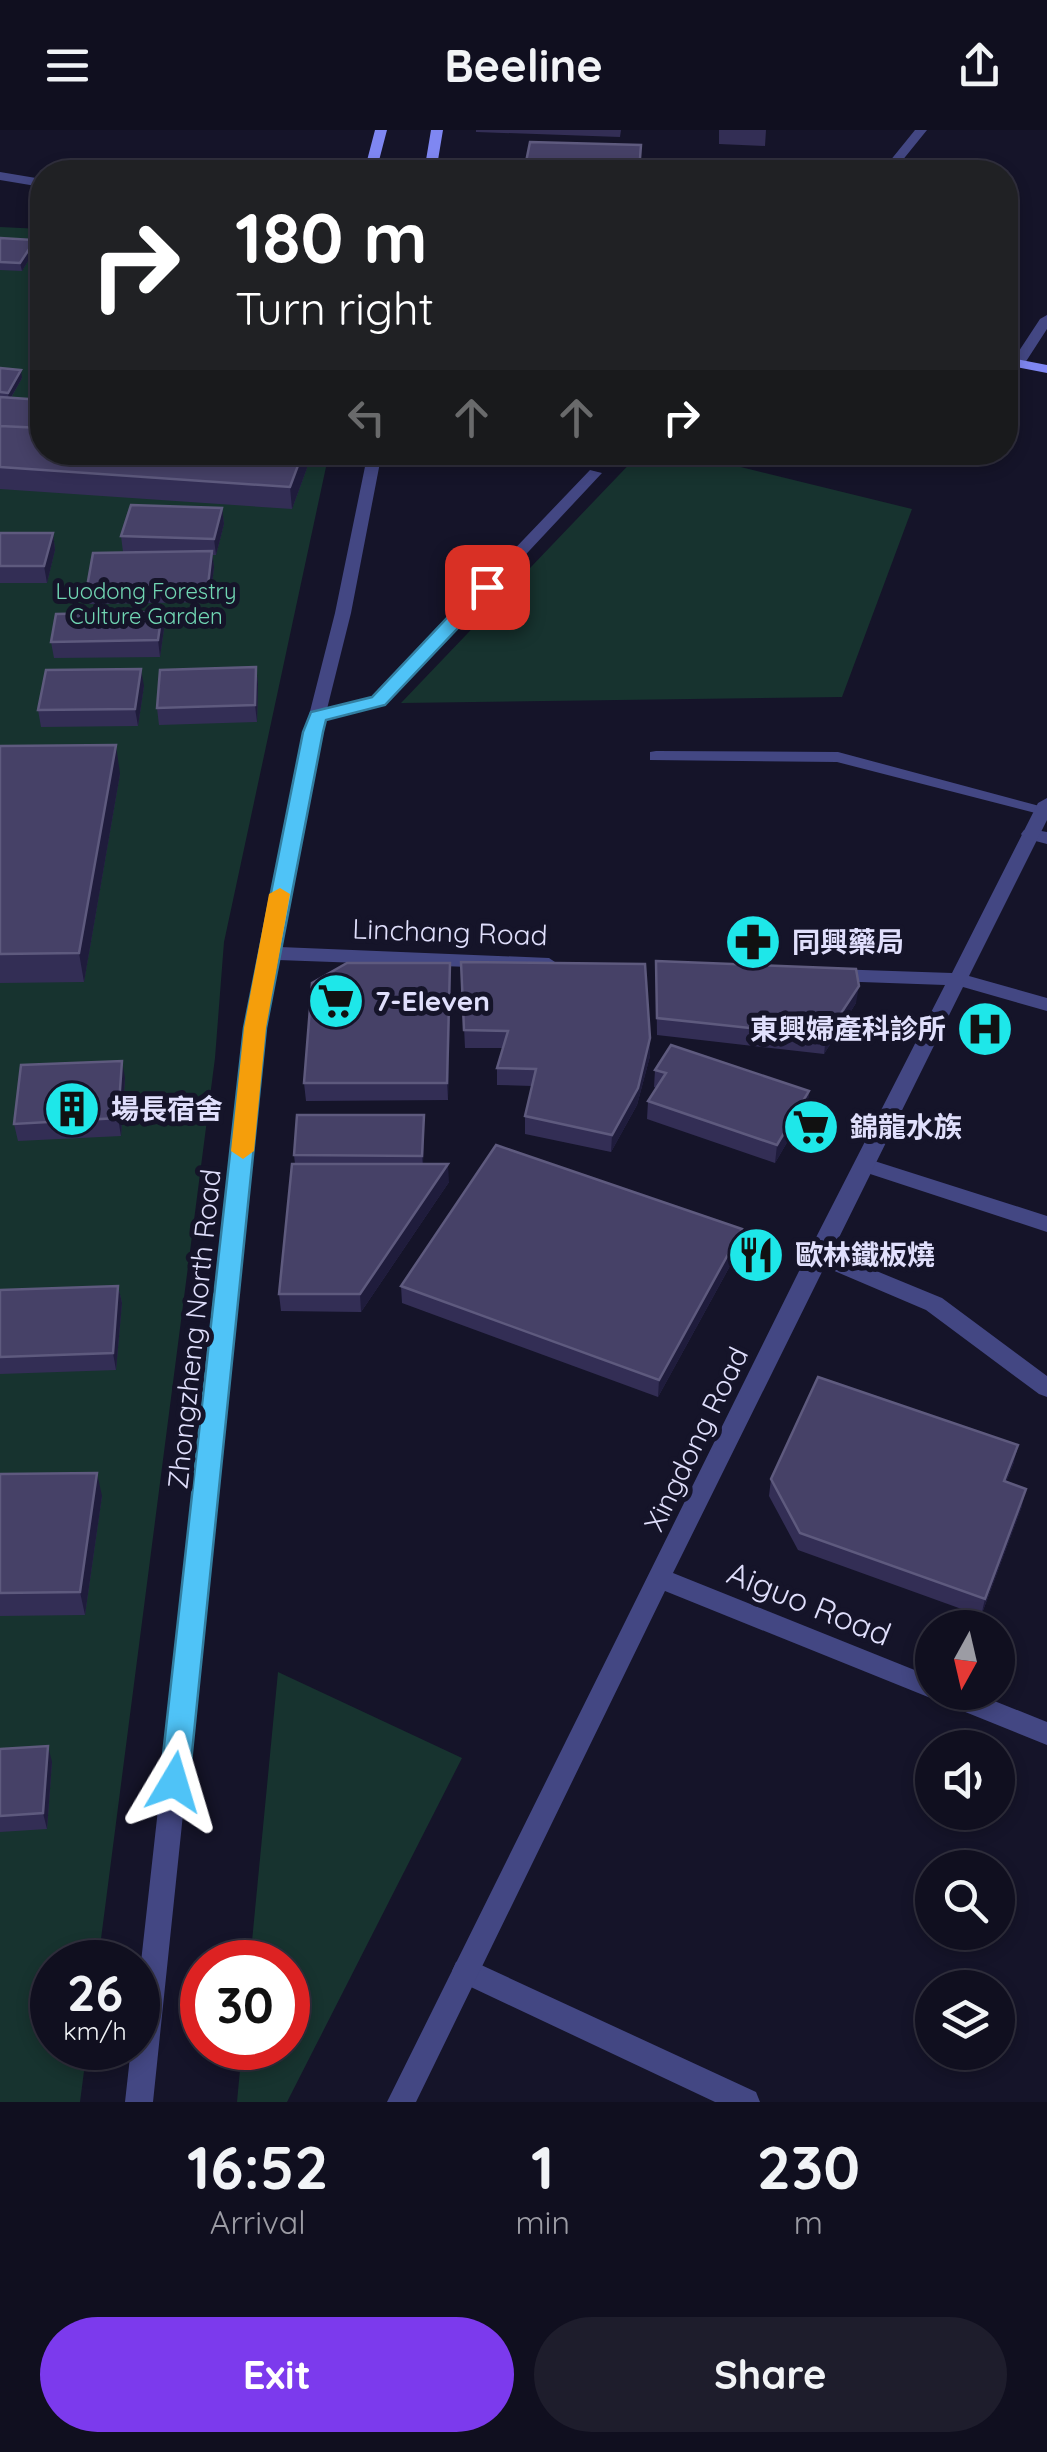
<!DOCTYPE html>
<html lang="en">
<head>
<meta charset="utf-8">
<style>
  :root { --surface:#100f1f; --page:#1e1d2c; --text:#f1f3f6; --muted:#9c9ca4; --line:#302f3d; --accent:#7c3aed }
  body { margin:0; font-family:Quicksand,"Noto Sans TC",sans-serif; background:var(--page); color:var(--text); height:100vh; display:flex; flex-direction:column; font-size:38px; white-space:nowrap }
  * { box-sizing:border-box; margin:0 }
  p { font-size:32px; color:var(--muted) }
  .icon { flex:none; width:55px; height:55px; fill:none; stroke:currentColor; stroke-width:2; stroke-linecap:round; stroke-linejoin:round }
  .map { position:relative; height:1972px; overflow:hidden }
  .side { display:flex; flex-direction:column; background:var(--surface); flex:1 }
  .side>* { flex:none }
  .top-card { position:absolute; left:30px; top:30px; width:988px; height:305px; border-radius:40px; box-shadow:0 5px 15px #0003,0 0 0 2px var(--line); background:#202124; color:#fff; overflow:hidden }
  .needle { width:65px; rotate:188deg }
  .fabs { position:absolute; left:915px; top:1480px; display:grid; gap:20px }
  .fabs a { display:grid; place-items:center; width:100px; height:100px; border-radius:50%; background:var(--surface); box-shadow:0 5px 15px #0003,0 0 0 2px var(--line); font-size:50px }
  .speed { position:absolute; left:30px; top:1810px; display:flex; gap:20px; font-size:50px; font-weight:700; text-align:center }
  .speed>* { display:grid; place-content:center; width:130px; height:130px; border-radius:50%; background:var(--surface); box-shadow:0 5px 15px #0003,0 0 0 2px var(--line); line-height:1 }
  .speed small { font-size:25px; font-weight:400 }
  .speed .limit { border:15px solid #d22; background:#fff; color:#111 }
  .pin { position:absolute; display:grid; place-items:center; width:85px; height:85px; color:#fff; margin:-42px; border-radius:20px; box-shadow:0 5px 15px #0006 }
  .me { position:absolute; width:110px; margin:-55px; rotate:7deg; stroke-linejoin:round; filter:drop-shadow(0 0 8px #0008) }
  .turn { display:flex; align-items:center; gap:35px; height:210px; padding:0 40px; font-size:45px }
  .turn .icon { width:130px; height:130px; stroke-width:2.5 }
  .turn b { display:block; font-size:70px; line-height:85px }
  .lanes { display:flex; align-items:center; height:95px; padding:0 40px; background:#0003; justify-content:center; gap:50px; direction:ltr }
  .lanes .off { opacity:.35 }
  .eta { display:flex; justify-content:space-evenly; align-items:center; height:170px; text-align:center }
  .eta b { font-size:60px; font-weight:800; line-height:70px }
  .primary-button { display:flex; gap:20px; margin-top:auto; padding:20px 40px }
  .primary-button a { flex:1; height:115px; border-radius:60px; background:var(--accent); color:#fff; font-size:40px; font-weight:800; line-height:115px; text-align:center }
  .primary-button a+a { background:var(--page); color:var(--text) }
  header { display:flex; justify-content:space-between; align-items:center; height:130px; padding:0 40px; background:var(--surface); font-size:45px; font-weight:800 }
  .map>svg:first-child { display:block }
</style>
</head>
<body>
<header><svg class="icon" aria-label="menu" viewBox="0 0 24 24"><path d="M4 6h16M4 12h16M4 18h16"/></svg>Beeline<svg class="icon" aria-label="share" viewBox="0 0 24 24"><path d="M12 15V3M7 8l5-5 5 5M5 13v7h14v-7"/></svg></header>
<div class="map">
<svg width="1047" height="1972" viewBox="0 0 1047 1972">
  <rect width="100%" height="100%" fill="#151429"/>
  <path fill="#17332f" d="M0,97L42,99V322L329,323L224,812L215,928L98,1832H52V1918H87L80,1972H0Z
    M640,323H684L912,379L842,567L401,573Z
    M278,1542L462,1628L287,1972H237L242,1918H288V1832H250Z"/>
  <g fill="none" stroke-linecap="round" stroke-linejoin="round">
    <path fill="#434783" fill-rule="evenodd" d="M1047,185V199L1025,233L1013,236L1011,233L1040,189Z
      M754,322H769L761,327Z
      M656,621L838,622L1047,678V686L837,632L650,630V622Z
      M1030,699L1047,702V714L1024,708L1021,704L1024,700Z
      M865,1028L1047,1086V1102L858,1040L855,1035L858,1030Z
      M818,1117L942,1168L1047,1246V1267L1039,1264L926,1180L811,1131L807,1125L811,1119Z
      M466,1828L756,1962L760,1972H715L456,1850L452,1841L456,1832Z"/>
    <path fill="#434783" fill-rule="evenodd" d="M915,0H927L893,42H881Z
      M0,42L42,49V57L0,50Z
      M368,322H382L351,483L327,579L373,567L590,340L602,343L385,575L324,589L280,817L549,828L558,834L549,840L278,830L265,898L153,1972H125L131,1918H138V1859L245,898L305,601L335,483Z
      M1047,668V690L969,846L1047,868V881L963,857L673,1443L932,1547V1562H972L1047,1592V1615L665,1461L416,1972H387L807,1125L945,855L833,851L824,845L833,839L952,843L1038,673Z"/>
    <path fill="#7f87f2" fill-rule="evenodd" d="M375,0H387L376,42H364Z
      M431,0H443L436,42H424Z
      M1005,227L1047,235V243L1005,235Z"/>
  </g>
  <path fill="#332e55" d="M476,0H621L620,7L476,2Z
    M719,0H766L765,16L719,14Z
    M0,108L36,118L22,141L0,140Z
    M0,238L22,248L11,268L42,322H307V338L292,379L0,359Z
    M222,378L224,394L216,425H212L214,437L210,472L89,474L87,457L123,422L121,406Z
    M0,403H53L55,420L47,453H0Z
    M164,499L160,527L54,528L51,512Z
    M256,537L258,554L257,592L159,595L157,578Z
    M144,556L138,596L41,597L38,580Z
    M0,616L120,644L84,852L0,853Z
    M656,831L856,873L824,924L657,905Z
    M461,832L650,908V926L637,975L611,1022L525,1004V986L532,956L497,955V938L503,918H465Z
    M450,833L448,970L306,971L304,953Z
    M655,940L809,961L807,978L775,1033L647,989L648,971L656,958L654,957Z
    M125,948L121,1006L18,1011L14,994Z
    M424,1003L423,1034L449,1052L361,1182L281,1181L279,1164L295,1034L294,1025Z
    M741,1116L658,1267L402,1173L401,1156Z
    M118,1156L122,1173L116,1240L0,1244V1160Z
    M1014,1332L1006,1352L1022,1376L981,1486L798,1420L769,1366L771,1349Z
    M0,1344L102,1366L85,1485L0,1486Z
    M0,1619L52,1632L47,1699L0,1702Z"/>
  <path fill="#1f1c3c" d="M35,110L36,118L22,141L20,133Z
    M21,240L22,248L9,271L8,263Z
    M302,322H307V338L292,379L290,357Z
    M222,378L224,394L216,425L214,409Z
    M53,403L55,420L47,453L44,436Z
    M212,421L214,437L210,472L208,455Z
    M162,482L164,499L160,527L158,510Z
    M256,537L258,554L257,592L255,575Z
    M141,539L144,556L138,596L135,579Z
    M116,615L120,644L84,852L79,823Z
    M450,833L451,850L448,970L447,953Z
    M859,856L856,873L824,924L826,906Z
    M650,908V926L637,975L611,1022L612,1005Z
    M122,931L125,948L121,1006L118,988Z
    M809,961L807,978L775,1033L777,1015Z
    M424,985V1003L422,1043V1026Z
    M448,1034L449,1052L361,1182L360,1164Z
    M742,1099L741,1116L658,1267L659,1250Z
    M118,1156L122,1173L116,1240L113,1223Z
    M1018,1315L1014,1332L1000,1368L1004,1351Z
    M97,1343L102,1366L85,1485L80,1462Z
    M1026,1359L1022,1376L981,1486L985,1469Z
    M48,1616L52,1632L47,1699L43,1683Z"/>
  <path fill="#464167" stroke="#5e5a7e" stroke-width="2.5" d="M530,12L641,15L639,42H524Z
    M0,108L35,110L20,133L0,132Z
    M0,238L21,240L8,263L0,262Z
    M0,267L42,270V298L0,296Z
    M0,296L42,298V322H303L290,357L0,337Z
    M131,375L222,378L214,409L121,406Z
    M0,403H53L44,436H0Z
    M212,421L208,455L87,457L93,423Z
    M162,482L158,510L51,512L56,484Z
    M256,537L255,575L157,578L160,540Z
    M141,539L135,579L38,580L46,540Z
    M116,615L79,823L0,824V616Z
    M656,831L856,839L859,856L826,906L657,888Z
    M461,832L645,834L650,908L638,958L612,1005L525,986L536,939L497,938L508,901L464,900Z
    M347,833H450L447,953H304L312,853Z
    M671,915L809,961L777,1015L648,971L666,943L655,940Z
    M122,931L118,988L14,994L21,935Z
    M297,985H424L422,1026L294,1025Z
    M496,1015L742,1099L659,1250L401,1156Z
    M292,1034H448L360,1164H279Z
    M118,1156L113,1223L0,1227V1160Z
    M818,1247L1018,1315L1004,1351L1026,1359L985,1469L800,1403L771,1349Z
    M97,1343L80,1462L0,1463V1344Z
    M48,1616L43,1683L0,1686V1619Z"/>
  <path fill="#4fc3f7" stroke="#337fa1" stroke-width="2.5" d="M487,451L496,457L493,461L385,575L326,590L323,602L266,898L189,1652L185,1661L174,1665L164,1661L160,1652L244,898L303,602L311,582L372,567L480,453Z"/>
  <path fill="#f59e0b" d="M280,758L290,764L266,898L254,1021L243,1029L231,1021L244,898L269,764Z"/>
  <defs>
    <g id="pharmacy-disc" transform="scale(2.875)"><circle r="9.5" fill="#1ee7e9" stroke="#151429"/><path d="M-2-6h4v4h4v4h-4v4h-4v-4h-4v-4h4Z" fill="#111"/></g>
    <g id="supermarket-disc" transform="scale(2.875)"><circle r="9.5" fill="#1ee7e9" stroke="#151429"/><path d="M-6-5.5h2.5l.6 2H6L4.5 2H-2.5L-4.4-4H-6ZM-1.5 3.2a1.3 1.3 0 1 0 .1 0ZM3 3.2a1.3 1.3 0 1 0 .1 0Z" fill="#111"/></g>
    <g id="hospital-disc" transform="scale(2.875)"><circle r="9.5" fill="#1ee7e9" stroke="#151429"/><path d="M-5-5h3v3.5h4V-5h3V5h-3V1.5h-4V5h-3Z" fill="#111"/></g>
    <g id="building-disc" transform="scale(2.875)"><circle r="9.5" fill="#1ee7e9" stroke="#151429"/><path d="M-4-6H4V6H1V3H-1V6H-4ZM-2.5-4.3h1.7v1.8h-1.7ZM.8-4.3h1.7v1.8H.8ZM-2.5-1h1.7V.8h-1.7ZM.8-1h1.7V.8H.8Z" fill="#111"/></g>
    <g id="restaurant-disc" transform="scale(2.875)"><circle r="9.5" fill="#1ee7e9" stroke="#151429"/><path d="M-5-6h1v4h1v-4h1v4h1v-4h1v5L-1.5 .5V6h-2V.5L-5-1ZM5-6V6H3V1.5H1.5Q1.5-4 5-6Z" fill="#111"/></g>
  </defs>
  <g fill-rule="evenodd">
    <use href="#pharmacy-disc" x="753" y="812"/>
    <use href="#supermarket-disc" x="336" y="871"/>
    <use href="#hospital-disc" x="985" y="899"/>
    <use href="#building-disc" x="72" y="979"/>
    <use href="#supermarket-disc" x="811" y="997"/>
    <use href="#restaurant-disc" x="756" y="1125"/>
  </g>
  <g text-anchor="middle" stroke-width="10" stroke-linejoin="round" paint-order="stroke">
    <g font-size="22" fill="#71d6b3" stroke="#151429">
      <text x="146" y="469">Luodong Forestry<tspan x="146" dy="25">Culture Garden</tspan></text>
    </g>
    <g font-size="28" fill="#e0dffc" stroke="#151429">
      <text transform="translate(450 802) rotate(2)" y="10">Linchang Road</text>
      <text transform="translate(194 1199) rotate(-84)" y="10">Zhongzheng North Road</text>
      <text transform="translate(696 1309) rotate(-64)" y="10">Xingdong Road</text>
    </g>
    <g font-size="28" font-weight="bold" fill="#e0dffc" stroke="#151429" text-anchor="start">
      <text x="792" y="822">同興藥局</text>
      <text x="375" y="881">7-Eleven</text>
      <text x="946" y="909" text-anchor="end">東興婦產科診所</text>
      <text x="111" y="989">場長宿舍</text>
      <text x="850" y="1007">錦龍水族</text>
      <text x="795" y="1135">歐林鐵板燒</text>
    </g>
    <g font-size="32" fill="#e0dffc" stroke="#151429">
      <text transform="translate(809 1474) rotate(22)" y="11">Aiguo Road</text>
    </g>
  </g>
</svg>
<div class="fabs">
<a><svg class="needle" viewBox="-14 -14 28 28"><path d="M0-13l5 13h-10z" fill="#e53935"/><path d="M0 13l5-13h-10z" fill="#9c9ca4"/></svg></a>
<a><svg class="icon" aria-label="sound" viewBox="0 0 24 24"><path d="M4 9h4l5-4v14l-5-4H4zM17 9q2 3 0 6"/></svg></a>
<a><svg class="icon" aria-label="search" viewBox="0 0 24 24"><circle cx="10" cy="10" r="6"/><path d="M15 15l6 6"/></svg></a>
<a><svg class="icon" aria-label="layers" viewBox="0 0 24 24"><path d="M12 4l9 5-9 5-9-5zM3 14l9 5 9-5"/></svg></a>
</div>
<div class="speed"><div>26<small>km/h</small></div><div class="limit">30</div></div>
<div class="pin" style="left:487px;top:457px;background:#d93025"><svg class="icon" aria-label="arrive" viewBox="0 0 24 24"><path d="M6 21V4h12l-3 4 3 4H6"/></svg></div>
<svg class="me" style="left:174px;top:1652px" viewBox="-20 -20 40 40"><path d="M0-17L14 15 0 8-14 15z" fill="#4fc3f7" stroke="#fff" stroke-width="4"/></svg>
<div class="top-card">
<div class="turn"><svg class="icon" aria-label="right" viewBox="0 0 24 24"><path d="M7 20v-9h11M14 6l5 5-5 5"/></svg><div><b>180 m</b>Turn right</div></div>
<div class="lanes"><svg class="icon off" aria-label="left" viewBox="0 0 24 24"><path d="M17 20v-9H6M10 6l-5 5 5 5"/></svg><svg class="icon off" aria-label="ahead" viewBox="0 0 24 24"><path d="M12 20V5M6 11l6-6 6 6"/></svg><svg class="icon off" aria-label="ahead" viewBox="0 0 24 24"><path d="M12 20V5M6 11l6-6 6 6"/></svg><svg class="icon" aria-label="right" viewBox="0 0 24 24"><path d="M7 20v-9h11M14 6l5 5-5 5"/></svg></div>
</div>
</div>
<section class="side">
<div class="eta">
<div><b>16:52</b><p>Arrival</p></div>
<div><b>1</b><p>min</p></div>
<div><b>230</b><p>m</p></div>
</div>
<div class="primary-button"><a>Exit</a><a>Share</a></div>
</section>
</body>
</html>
